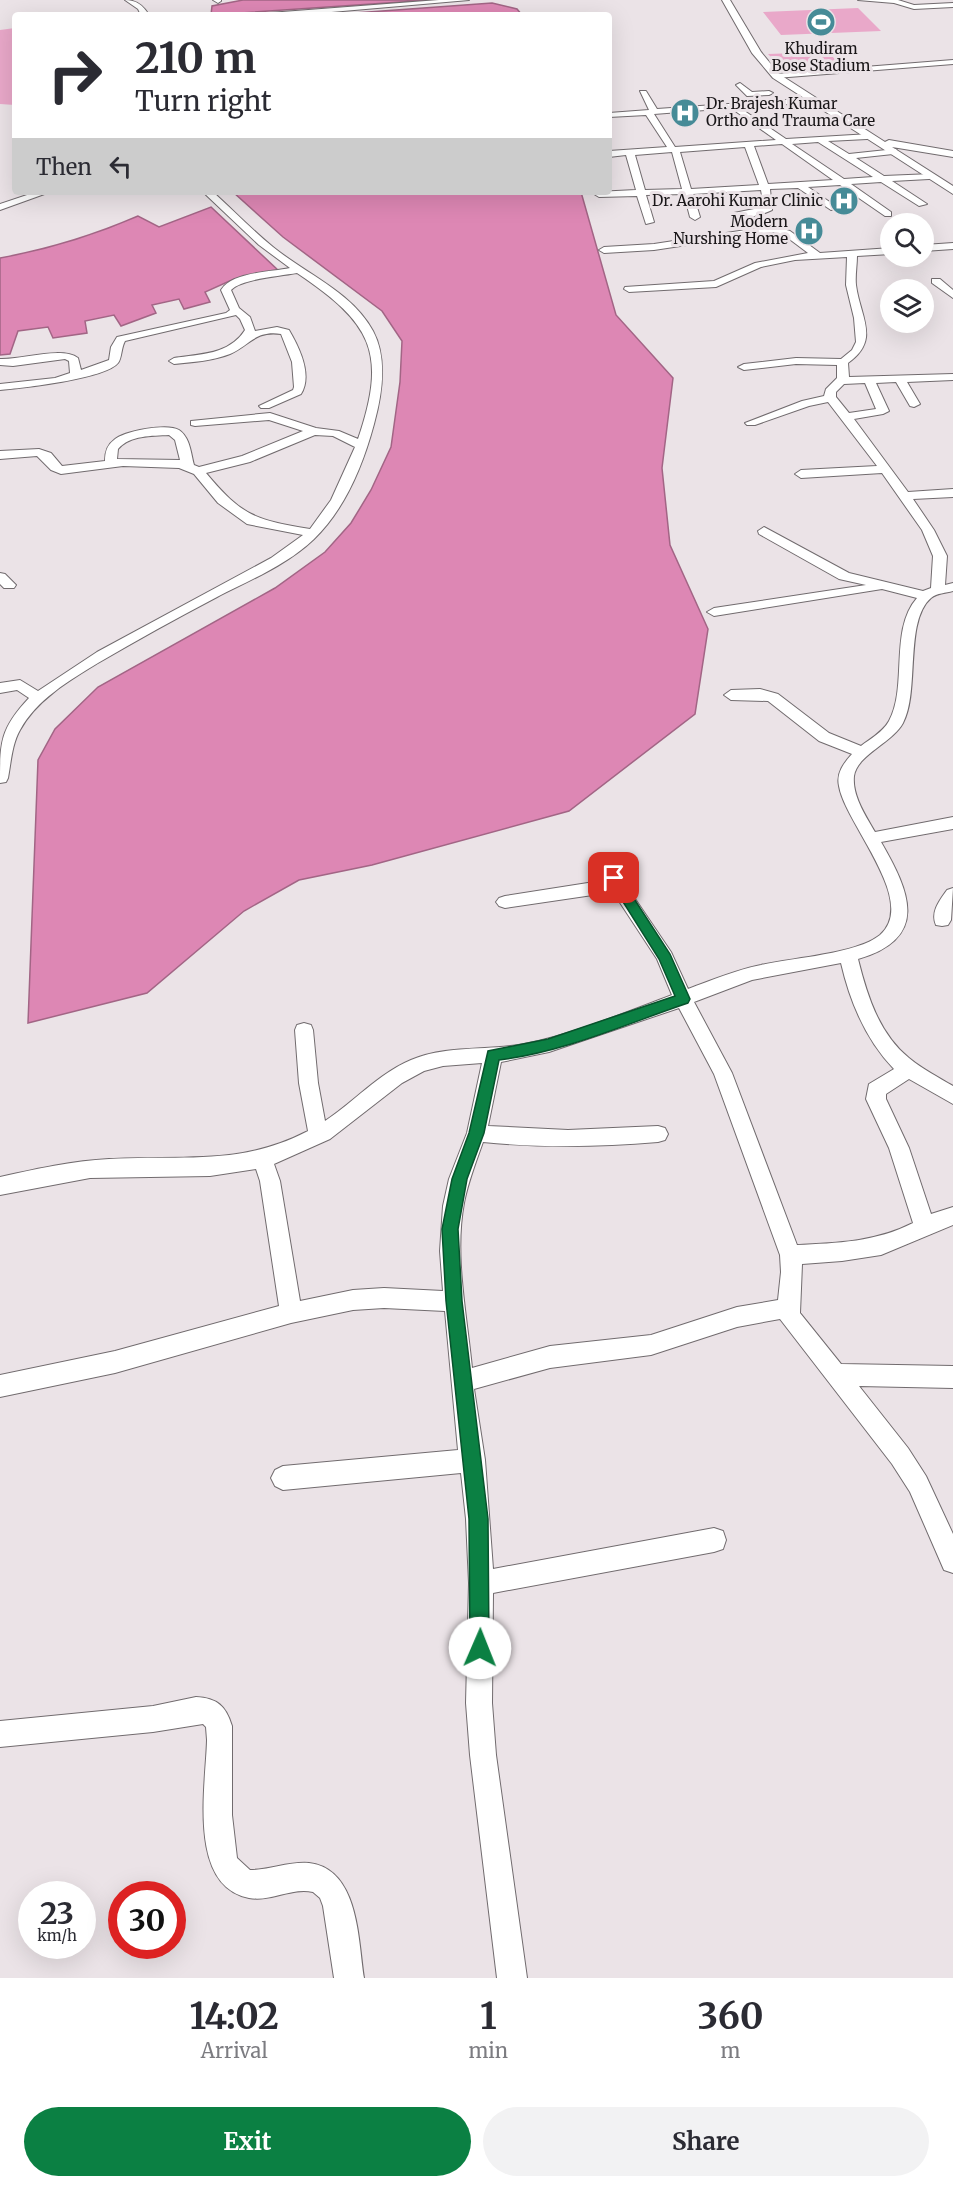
<!DOCTYPE html>
<html lang="en">
<head>
<meta charset="utf-8">
<style>
  :root { --surface:#fff; --page:#f2f2f3; --text:#2b2b33; --muted:#7c7c81; --accent:#0b8043 }
  body { margin:0; font-family:Merriweather,serif; background:var(--page); color:var(--text); height:100vh; display:flex; flex-direction:column; font-size:22px; white-space:nowrap }
  * { box-sizing:border-box; margin:0 }
  p { font-size:20px; color:var(--muted) }
  .icon { flex:none; width:33px; height:33px; fill:none; stroke:currentColor; stroke-width:2; stroke-linecap:round; stroke-linejoin:round }
  .map { position:relative; height:1978px; overflow:hidden }
  .side { display:flex; flex-direction:column; background:var(--surface); flex:1 }
  .side>* { flex:none }
  .guide { position:absolute; left:12px; top:12px; width:600px; height:183px; border-radius:6px; box-shadow:0 6px 24px #0002; background:#fff; color:var(--text); overflow:hidden }
  .controls { position:absolute; left:880px; top:213px; display:grid; gap:12px }
  .controls a { display:grid; place-items:center; width:54px; height:54px; border-radius:50%; background:var(--surface); box-shadow:0 6px 24px #0002; font-size:30px }
  .speed { position:absolute; left:18px; top:1881px; display:flex; gap:12px; font-size:30px; font-weight:700; text-align:center }
  .speed>* { display:grid; place-content:center; width:78px; height:78px; border-radius:50%; background:var(--surface); box-shadow:0 6px 24px #0002; line-height:1 }
  .speed small { font-size:15px; font-weight:400 }
  .speed .limit { border:9px solid #d22; background:#fff; color:#111 }
  .pin { position:absolute; display:grid; place-items:center; width:51px; height:51px; color:#fff; margin:-26px; border-radius:12px; box-shadow:0 3px 9px #0006 }
  .me { position:absolute; width:66px; margin:-33px; rotate:1deg; stroke-linejoin:round; filter:drop-shadow(0 0 4px #0008) }
  .turn { display:flex; align-items:center; gap:21px; height:126px; padding:0 24px; font-size:27px }
  .turn .icon { width:78px; height:78px; stroke-width:2.5 }
  .turn b { display:block; font-size:42px; line-height:51px }
  .then { display:flex; align-items:center; height:57px; padding:0 24px; background:#0003; gap:12px; font-size:22px }
  .eta { display:flex; justify-content:space-evenly; align-items:center; height:102px; text-align:center }
  .eta b { font-size:36px; font-weight:700; line-height:42px }
  .action { display:flex; gap:12px; margin-top:auto; padding:12px 24px }
  .action a { flex:1; height:69px; border-radius:36px; background:var(--accent); color:#fff; font-size:24px; font-weight:700; line-height:69px; text-align:center }
  .action a+a { background:var(--page); color:var(--text) }
  .map>svg:first-child { display:block }
</style>
</head>
<body>
<div class="map">
<svg width="953" height="1978" viewBox="0 0 953 1978">
  <rect width="100%" height="100%" fill="#ebe3e7"/>
  <path fill="#e9a8c9" d="M858,8L881,31L781,35L763,12Z
    M15,28V105L0,104V30Z
    M826,52L846,67L784,71L768,54Z"/>
  <path fill="#dd87b4" stroke="#a26585" stroke-width="1.5" d="M243,0H430L211,15L212,6Z
    M492,3L517,9L522,15H327Z
    M233,192H581L616,315L673,378L662,468L670,545L708,629L695,714L569,811L372,865L299,880L244,911L147,993L28,1023L38,760L55,729L98,687L275,588L325,552L351,523L371,490L391,447L400,382L402,341L382,311L283,237Z
    M211,207L280,272L234,279L205,292L210,302L184,309L179,299L152,305L156,313L121,326L114,315L85,321L87,333L53,338L48,327L18,331L10,354L0,355V258C49,249 92,236 138,216L159,227Z"/>
  <g fill="none" stroke-linecap="round" stroke-linejoin="round">
    <g stroke="#716b6e" stroke-width="2">
      <path id="minor" d="M125,0C136,0 143,5 149,15H141L138,9Z
        M213,0H221V1L218,3Z
        M439,0H469L297,15H265L269,13Z
        M858,0H898L914,5L953,3V7L914,9L894,3Z
        M953,60V64L776,78L772,76L776,74Z
        M740,83L752,92L769,91L773,93L769,95L747,96L736,85Z
        M640,91H646L657,109L815,98V102H812L740,108L786,139L870,134L871,136L867,139L828,141L849,154L896,149L897,151L893,154L856,158L884,176L932,174V178L929,179L892,181L927,204L919,206L881,182L851,184L891,212V216H885L840,185L808,187L834,205V209L831,210L798,188L770,189L772,210C762,215 742,221 732,215L734,213L764,207L761,190L693,194L700,217L695,220L690,217L684,194L646,195L654,222L646,224L637,196L599,197L594,194L596,192L636,190L626,155L609,157V151L667,147L646,115L609,117V113L649,110ZM731,108L776,140L675,147L654,114ZM818,142L873,177L844,179L792,144ZM782,144L833,180L768,184L754,146ZM745,147L759,185L691,189L680,152ZM672,152L682,189L645,190L635,155Z
        M36,192H50L0,210V204Z
        M203,192H213C233,210 252,230 273,247C306,274 352,292 373,331C388,359 382,395 374,424C363,465 345,509 314,539C287,565 250,580 217,597C177,618 137,640 98,663C70,680 36,700 20,730C12,744 11,762 8,778L6,782L0,783C0,742 0,729 29,698L17,690L0,693V683L20,680L38,691L97,652L271,558L303,535L247,524L218,503L194,474L179,468L123,466L61,474L51,470L37,456L0,459V451L39,449L51,453L62,466L105,461C105,452 107,445 114,440C124,431 167,423 179,430C190,437 191,454 194,465L199,467L242,456L303,431L269,420L195,426L191,425V421L270,413L316,428L339,431L358,439C388,351 371,323 297,273C281,276 241,279 231,290L239,308L250,317L255,331L277,327L289,330C299,347 313,375 301,394L269,408H261L259,406L293,390L294,387L292,362L281,334C255,330 249,346 230,354C212,361 193,362 174,364L169,361L174,358C200,354 229,355 245,330L240,319L236,315L125,341C121,348 122,358 118,363C105,379 22,388 0,390V384L55,378L70,373L69,361L65,359L13,366L0,365V359C22,360 61,346 78,358L81,370L109,360L111,347L117,337L226,313L230,310L221,290C232,272 271,272 290,268L259,245ZM169,435L175,440L180,460L117,459L118,449C130,435 152,436 169,435ZM315,435L333,436L355,447L331,500L310,529C255,520 242,516 206,473L250,462Z
        M773,226L790,231L820,253L891,248V254L857,256C857,265 855,276 856,285C860,317 881,340 848,363L849,377L953,374V380L907,382L920,404L914,407L910,406L896,382L876,383L889,411L883,414L854,419L908,492L953,489V497L913,499L934,530L947,556L945,585L953,583V591C946,593 937,593 931,598C904,621 920,692 903,723C892,743 857,755 854,776C852,796 866,816 875,832L953,817V829L881,842C910,892 930,938 858,959C867,995 879,1034 909,1058C922,1069 938,1077 953,1086V1104L909,1079L886,1094V1099L909,1148L931,1214L953,1207V1225L881,1255L842,1261L802,1264L800,1313L841,1364L953,1366V1388L859,1386L908,1448L926,1476L953,1534V1573L944,1570L910,1492L892,1464L780,1319L737,1327L651,1355L550,1368L474,1389L485,1460L493,1569L714,1528L723,1531L726,1540L723,1549L714,1552L493,1593L492,1703L496,1755L527,1978H497L470,1755L466,1703L469,1583L466,1519L461,1473L283,1490L275,1486L271,1478L275,1470L283,1466L458,1450L445,1311L384,1308L353,1310L291,1323L115,1373L0,1397V1375L115,1351L279,1306L260,1181L256,1169L210,1176L90,1178L0,1195V1177C36,1169 72,1161 109,1159C180,1155 240,1166 306,1132L308,1131L299,1083L295,1030L297,1025L304,1023L311,1025L313,1030L318,1083L325,1121C354,1102 378,1074 411,1060C447,1045 486,1051 524,1044C571,1035 627,1012 672,995L657,959L613,892L505,908L499,906L496,902L499,898L505,896L607,880L600,857L602,853H614L625,884L671,952L688,989C712,980 736,970 761,965C791,958 857,954 880,935C919,901 845,824 839,786C836,773 844,763 852,754L819,741L768,701L731,700L724,695L731,690L760,689L778,694L829,733L861,746C870,739 883,732 889,721C908,686 889,630 917,598L882,589L714,616L707,612L714,608L866,585L839,579L759,534L758,531L764,527L849,573L923,591L931,588L933,556L922,530L882,473L801,478L795,474L801,470L877,466L828,402L809,406L755,425H747L745,423L802,401L824,396L826,389L837,378V365L796,364L744,370L738,367L744,364L796,358L841,359L852,350L856,342L854,318L846,285L847,257L795,260L761,267L716,287L629,292L624,289L625,287L714,281L755,263L808,253L784,235L773,232L654,250L604,253L599,250L604,247L654,244ZM865,383L876,409L849,413L836,397V392L844,384ZM841,963C850,1002 866,1040 894,1069L869,1084L866,1099L889,1148L913,1223C876,1242 837,1243 797,1245L732,1073L694,1002L752,980ZM679,1008L714,1074L780,1255L781,1272L778,1300L737,1307L651,1335L550,1346L472,1368C467,1315 454,1256 464,1203C468,1182 476,1162 483,1142C542,1148 600,1147 658,1142L665,1140L668,1134L665,1128L658,1126L568,1130L488,1126L501,1062L549,1052ZM482,1063L467,1133L449,1179L443,1206L440,1251L443,1291L384,1288L353,1290L300,1301L280,1181L274,1164L330,1139L402,1083L424,1071L443,1066Z
        M953,243V249L924,251V245Z
        M932,279H940L953,290V298L932,283Z
        M0,573L5,574L16,585L14,588H4L0,584Z
        M953,888L951,920L948,925L942,926L936,925C930,912 940,900 947,890Z
        M196,1697C217,1698 226,1706 232,1726V1815L237,1858L250,1870C269,1870 290,1861 309,1863C359,1869 358,1940 364,1978H334L323,1906L320,1898L313,1892C292,1887 271,1902 249,1898C187,1886 206,1785 207,1740L206,1727L203,1724L153,1732L0,1747V1721L153,1706Z"/>
    </g>
    <g stroke="#716b6e" stroke-width="2">
      <path id="major" d="M722,0H730L761,52L779,74L885,142L889,140L953,151V157L892,147L953,186V194L773,78L752,53Z"/>
    </g>
    <use href="#minor" fill="#fff" fill-rule="evenodd"/>
    <use href="#major" fill="#fff" fill-rule="evenodd"/>
  </g>
  <path fill="#0b8043" stroke="#07532c" stroke-width="1.5" d="M614,873L618,874L670,954L690,999L688,1003C626,1024 564,1052 499,1060L484,1133L467,1179L458,1229L462,1301L488,1519L489,1648L487,1655L480,1657L473,1655L470,1648L469,1519L446,1301L442,1229L452,1179L469,1133L488,1051L548,1039L675,996L659,959L608,878Z"/>
  <defs>
    <g id="stadium-disc" transform="scale(1.5)"><circle r="9.5" fill="#468b97" stroke="#ebe3e7"/><path d="M0-5a6.5 5 0 1 0 0 10a6.5 5 0 1 0 0-10ZM-3.5-1.8h7v3.6h-7Z" fill="#fff"/></g>
    <g id="hospital-disc" transform="scale(1.5)"><circle r="9.5" fill="#468b97" stroke="#ebe3e7"/><path d="M-5-5h3v3.5h4V-5h3V5h-3V1.5h-4V5h-3Z" fill="#fff"/></g>
  </defs>
  <g fill-rule="evenodd">
    <use href="#stadium-disc" x="821" y="22"/>
    <use href="#hospital-disc" x="685" y="113"/>
    <use href="#hospital-disc" x="844" y="201"/>
    <use href="#hospital-disc" x="809" y="231"/>
  </g>
  <g text-anchor="middle" stroke-width="6" stroke-linejoin="round" paint-order="stroke">
    <g font-size="15" fill="#191618" stroke="#ebe3e7" text-anchor="end">
      <text x="821" y="54" text-anchor="middle">Khudiram<tspan x="821" dy="17">Bose Stadium</tspan></text>
      <text x="706" y="109" text-anchor="start">Dr. Brajesh Kumar<tspan x="706" dy="17">Ortho and Trauma Care</tspan></text>
      <text x="823" y="206">Dr. Aarohi Kumar Clinic</text>
      <text x="788" y="227">Modern<tspan x="788" dy="17">Nurshing Home</tspan></text>
    </g>
  </g>
</svg>
<div class="controls">
<a><svg class="icon" aria-label="search" viewBox="0 0 24 24"><circle cx="10" cy="10" r="6"/><path d="M15 15l6 6"/></svg></a>
<a><svg class="icon" aria-label="layers" viewBox="0 0 24 24"><path d="M12 4l9 5-9 5-9-5zM3 14l9 5 9-5"/></svg></a>
</div>
<div class="speed"><div>23<small>km/h</small></div><div class="limit">30</div></div>
<div class="pin" style="left:614px;top:878px;background:#d93025"><svg class="icon" aria-label="arrive" viewBox="0 0 24 24"><path d="M6 21V4h12l-3 4 3 4H6"/></svg></div>
<svg class="me" style="left:480px;top:1648px" viewBox="-20 -20 40 40"><circle r="19" fill="#fff"/><path d="M0-13L10 11 0 6-10 11z" fill="#0b8043"/></svg>
<div class="guide">
<div class="turn"><svg class="icon" aria-label="right" viewBox="0 0 24 24"><path d="M7 20v-9h11M14 6l5 5-5 5"/></svg><div><b>210 m</b>Turn right</div></div>
<div class="then">Then<svg class="icon" aria-label="left" viewBox="0 0 24 24"><path d="M17 20v-9H6M10 6l-5 5 5 5"/></svg></div>
</div>
</div>
<section class="side">
<div class="eta">
<div><b>14:02</b><p>Arrival</p></div>
<div><b>1</b><p>min</p></div>
<div><b>360</b><p>m</p></div>
</div>
<div class="action"><a>Exit</a><a>Share</a></div>
</section>
</body>
</html>
